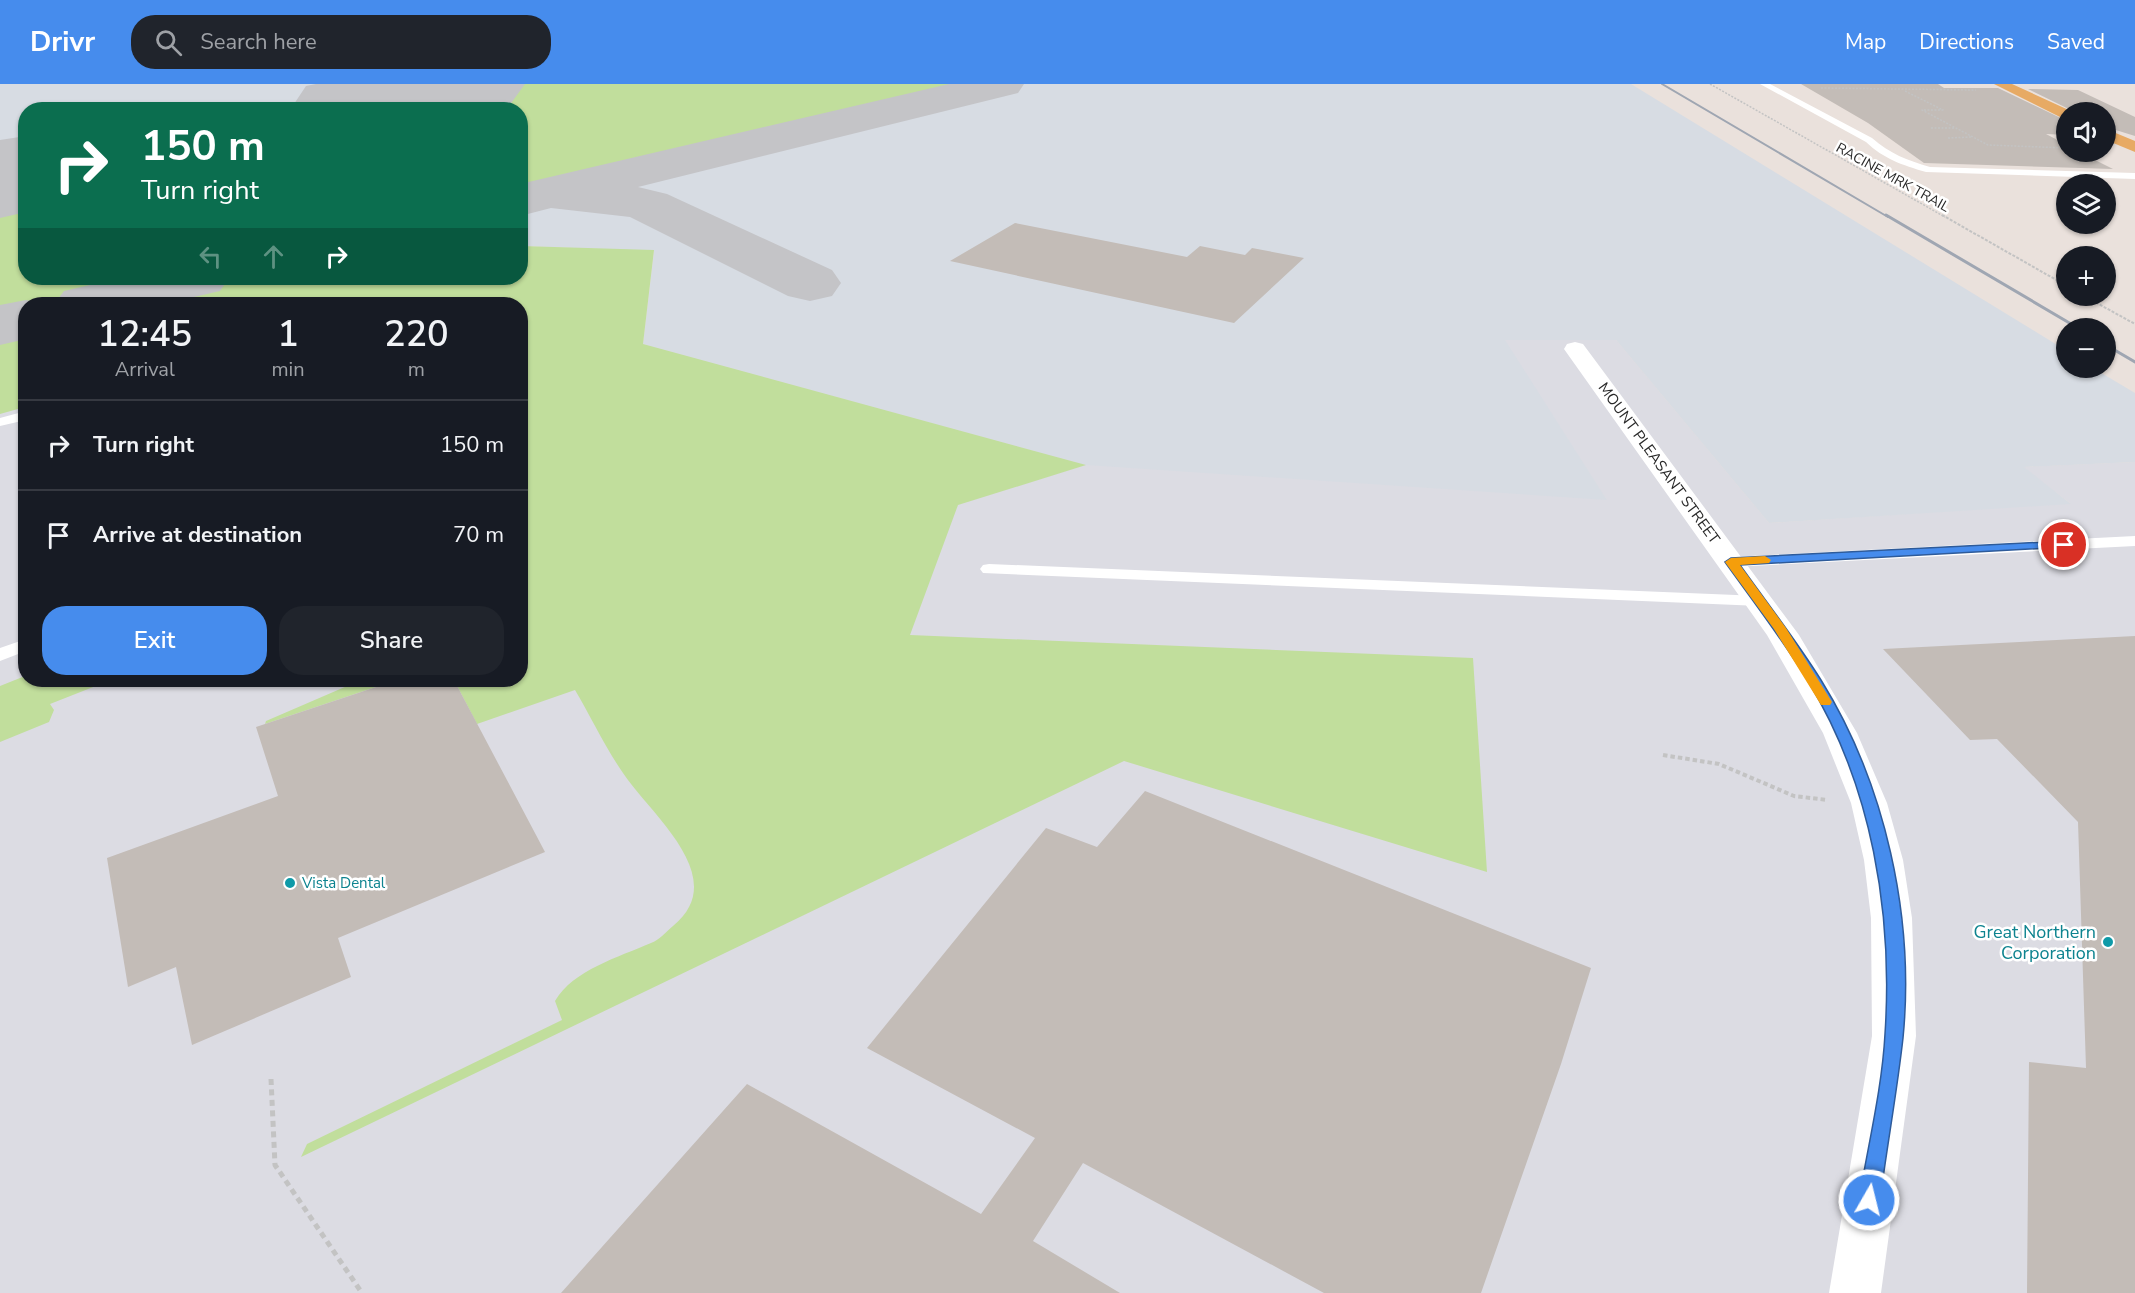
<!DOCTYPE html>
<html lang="en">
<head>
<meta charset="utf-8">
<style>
  :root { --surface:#171b24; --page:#20242c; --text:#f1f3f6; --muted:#9ea1a6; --line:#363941; --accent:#468ced }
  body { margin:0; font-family:"Nunito Sans",sans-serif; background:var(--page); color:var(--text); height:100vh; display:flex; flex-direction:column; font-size:22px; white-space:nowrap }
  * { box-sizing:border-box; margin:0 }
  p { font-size:20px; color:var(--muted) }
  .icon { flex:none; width:33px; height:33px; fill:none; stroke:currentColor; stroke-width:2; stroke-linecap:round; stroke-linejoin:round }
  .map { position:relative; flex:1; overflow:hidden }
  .panel { position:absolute; left:18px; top:213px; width:510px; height:390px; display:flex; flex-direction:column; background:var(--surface); border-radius:24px; box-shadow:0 2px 4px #0004 }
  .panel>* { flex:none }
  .banner { position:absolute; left:18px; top:18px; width:510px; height:183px; border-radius:24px; box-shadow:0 2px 4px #0004; background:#0b6e4f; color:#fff; overflow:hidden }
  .tools { position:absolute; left:2056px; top:18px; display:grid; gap:12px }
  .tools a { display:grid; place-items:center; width:60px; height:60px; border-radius:50%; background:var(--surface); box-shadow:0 2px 4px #0004; font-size:30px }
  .pin { position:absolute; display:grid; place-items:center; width:51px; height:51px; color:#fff; margin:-26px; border:3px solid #fff; border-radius:50%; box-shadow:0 2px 6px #0007 }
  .me { position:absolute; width:66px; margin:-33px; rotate:8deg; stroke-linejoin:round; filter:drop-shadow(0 0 4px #0008) }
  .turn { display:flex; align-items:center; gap:21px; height:126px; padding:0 24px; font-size:27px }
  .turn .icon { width:78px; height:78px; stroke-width:2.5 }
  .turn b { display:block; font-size:42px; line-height:51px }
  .lanes { display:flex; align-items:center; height:57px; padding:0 24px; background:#0003; justify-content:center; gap:30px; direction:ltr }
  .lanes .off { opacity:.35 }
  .eta { display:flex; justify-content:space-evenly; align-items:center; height:102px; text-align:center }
  .eta b { font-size:36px; font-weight:600; line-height:42px }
  .cta { display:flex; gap:12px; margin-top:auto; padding:12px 24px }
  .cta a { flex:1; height:69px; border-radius:24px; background:var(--accent); color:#fff; font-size:24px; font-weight:600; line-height:69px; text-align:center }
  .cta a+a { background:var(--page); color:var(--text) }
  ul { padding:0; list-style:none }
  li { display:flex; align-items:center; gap:18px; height:90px; padding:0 24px; border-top:2px solid var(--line) }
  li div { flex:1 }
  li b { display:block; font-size:22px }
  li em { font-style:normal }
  header { display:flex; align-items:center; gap:36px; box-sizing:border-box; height:84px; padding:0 30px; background:var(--accent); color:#fff }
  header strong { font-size:28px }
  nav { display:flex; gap:33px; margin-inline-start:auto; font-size:21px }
  .search { width:420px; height:54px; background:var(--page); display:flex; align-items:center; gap:15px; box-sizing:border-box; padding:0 21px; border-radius:24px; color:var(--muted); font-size:22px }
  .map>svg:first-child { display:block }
</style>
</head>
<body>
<header>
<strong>Drivr</strong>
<div class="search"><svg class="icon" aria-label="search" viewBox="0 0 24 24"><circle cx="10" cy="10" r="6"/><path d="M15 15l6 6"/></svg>Search here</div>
<nav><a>Map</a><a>Directions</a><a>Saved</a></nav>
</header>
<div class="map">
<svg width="2135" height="1209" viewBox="0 0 2135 1209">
  <rect width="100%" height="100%" fill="#eae1dc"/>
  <path fill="#dcdce3" d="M521,162L643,260L1606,415L1504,256H1616L1769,439L2070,419L2023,383L2135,378V1209H0V269L25,262L26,596H520Z"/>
  <path fill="#d7dce3" d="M0,0H1631L2067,267V284H2093L2135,309V378L2024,383L2071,420L1769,439L1616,256H1505L1607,416L1086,381L643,260L654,167L521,162L520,26H26V194H292L187,220H26L25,262L0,269Z"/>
  <path fill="#c1de9c" d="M518,0H977L521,108L520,26L394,25Z
    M25,102L26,194H158L44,220H26L25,225L0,231V107Z
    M521,162L654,166L643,260L1086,381L958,421L910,551L1473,574L1487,788L1124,677L301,1073L307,1060L562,936L555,917C573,886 619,873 651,859C659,856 666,848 673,842C732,794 651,731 623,689C605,663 591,633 575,606L477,640L454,596H520V220H130L241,194H520Z
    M25,246V323L0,330V252Z
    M25,592L26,596H111L50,620L54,626L49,638L0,658V602Z
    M361,596H397L265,640L266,637Z"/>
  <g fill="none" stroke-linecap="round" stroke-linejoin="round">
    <path fill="#c4c4c7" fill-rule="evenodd" d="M949,0H1024L1018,9L638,103L667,110L832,186L841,199L832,212L810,217L788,212L630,133L551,124L520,132V100Z
      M120,194H229L220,207L164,220H54L64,207Z
      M26,216L46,220H26V255L0,261V221Z"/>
    <path fill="#c4c4c7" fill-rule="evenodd" d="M316,0H525L509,22L497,26H290L306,2Z
      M26,52V128L0,134V56Z"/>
  </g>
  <path fill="#c3bcb7" d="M1801,0H1938L1944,4H1998L2067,37V51L2046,50L2067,61V68H2079L2113,85L1924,79L1868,39Z
    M2028,5L2078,6L2135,33V52L2106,43V28H2075Z
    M1015,139L1187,173L1200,162L1245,171L1252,164L1304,174L1234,239L950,177Z
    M2135,552V1209H2027L2029,978L2086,984L2078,738L1997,655L1970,656L1883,565Z
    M397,596H454L545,768L338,854L351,893L192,961L176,883L128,903L107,774L278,712L256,643Z
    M1145,707L1591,884L1561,980L1481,1209H1324L1083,1079L1033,1157L1120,1209H561L747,1000L981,1130L1035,1054L867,964L1046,744L1097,763Z"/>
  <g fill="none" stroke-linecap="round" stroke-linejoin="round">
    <path stroke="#c3c3c3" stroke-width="1.5" stroke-dasharray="2 1.5" stroke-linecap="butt" d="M1710,0L1945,133
      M1821,4L1976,6
      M1905,7L1943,26H1922L1988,61L2067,64
      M1931,44H1954
      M1948,54L1971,53"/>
    <path stroke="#c3c3c3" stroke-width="2" stroke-dasharray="3 1.5" stroke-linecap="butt" d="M1942,131L2067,202
      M2084,212L2135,240"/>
    <path stroke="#c3c3c3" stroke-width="4" stroke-dasharray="4.5 3" stroke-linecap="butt" d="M1663,671L1719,680L1794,712L1828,716"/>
    <path stroke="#c3c3c3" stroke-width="5" stroke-dasharray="6 4.5" stroke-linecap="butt" d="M271,995L275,1081L362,1209"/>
    <path fill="#fff" fill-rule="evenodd" d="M1760,0H1770L1872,54C1890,70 1907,76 1930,83L2135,89V95L1926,88C1902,81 1884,75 1866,58Z
      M26,327V336L0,342V334Z
      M2135,452V462L1731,483L1722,478L1731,473Z
      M989,480L1760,512L1769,517L1760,522L983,489L980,485L983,481Z
      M26,555V567L0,577V564Z"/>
    <path fill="#fff" fill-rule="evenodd" d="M1575,258L1583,260L1799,551L1857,649L1887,719L1903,776L1912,834L1916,952L1881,1209H1829L1872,952L1871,834L1864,776L1851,719L1823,649L1767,551L1564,265L1567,260Z"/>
    <path fill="#e7aa64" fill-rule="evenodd" d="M1994,0H2012L2073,28H2067V35L2062,34Z
      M2106,45L2135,57V68L2106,56Z"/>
    <path stroke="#9fa6b2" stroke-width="2" d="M1662,0L1888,133"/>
    <path stroke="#9fa6b2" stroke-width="3" d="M1886,131L2078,244
      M2106,261L2135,278"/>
  </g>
  <path fill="#468ced" stroke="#2e5b9a" stroke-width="1.5" d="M2064,457L2070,461L2068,463L1740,481C1767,519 1796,556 1821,596C1885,699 1915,833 1903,954C1897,1008 1887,1062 1880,1116L1877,1122L1869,1125L1862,1122L1859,1116C1868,1061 1882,1005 1885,950C1893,829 1872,702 1808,597C1783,556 1753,517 1725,478L1731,474Z"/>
  <path fill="#f59e0b" d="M1765,472L1771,476L1769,479L1740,481L1786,544L1832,618L1830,621H1821L1774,545L1725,478L1731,474Z"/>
  <g fill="#0f9aa8" stroke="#fff" stroke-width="2">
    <circle cx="290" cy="799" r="6"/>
    <circle cx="2108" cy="858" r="6"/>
  </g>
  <g text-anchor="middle" stroke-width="5" stroke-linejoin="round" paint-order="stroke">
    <g font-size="14" fill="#292929" stroke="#fff">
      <text transform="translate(1893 93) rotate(29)" y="5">RACINE MRK TRAIL</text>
    </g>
    <g font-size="15" fill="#292929" stroke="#fff">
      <text transform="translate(1659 379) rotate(54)" y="5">MOUNT PLEASANT STREET</text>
    </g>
    <g font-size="15" fill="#0d838f" stroke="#fff" text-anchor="start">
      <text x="302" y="804">Vista Dental</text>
    </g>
    <g font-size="18" fill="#0d838f" stroke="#fff" text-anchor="end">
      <text x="2096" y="854">Great Northern<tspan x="2096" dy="21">Corporation</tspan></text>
    </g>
  </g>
</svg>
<div class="tools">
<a><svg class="icon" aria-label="sound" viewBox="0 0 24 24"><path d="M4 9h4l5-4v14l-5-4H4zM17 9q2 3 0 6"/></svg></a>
<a><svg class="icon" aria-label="layers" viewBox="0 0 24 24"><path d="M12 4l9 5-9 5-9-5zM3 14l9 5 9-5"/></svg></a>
<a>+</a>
<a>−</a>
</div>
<div class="pin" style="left:2064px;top:461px;background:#d93025"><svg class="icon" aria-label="arrive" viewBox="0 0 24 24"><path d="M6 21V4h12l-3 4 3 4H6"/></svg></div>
<svg class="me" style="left:1869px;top:1116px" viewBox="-20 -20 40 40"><circle r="17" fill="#468ced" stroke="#fff" stroke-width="3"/><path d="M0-11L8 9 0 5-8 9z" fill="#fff"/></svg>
<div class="banner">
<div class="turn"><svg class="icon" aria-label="right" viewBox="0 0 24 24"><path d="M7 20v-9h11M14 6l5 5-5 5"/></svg><div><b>150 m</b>Turn right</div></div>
<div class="lanes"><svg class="icon off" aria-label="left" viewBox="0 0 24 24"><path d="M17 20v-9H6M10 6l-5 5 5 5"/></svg><svg class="icon off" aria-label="ahead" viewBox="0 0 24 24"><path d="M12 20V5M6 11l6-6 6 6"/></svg><svg class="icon" aria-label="right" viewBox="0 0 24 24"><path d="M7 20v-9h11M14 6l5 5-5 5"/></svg></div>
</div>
<section class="panel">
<div class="eta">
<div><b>12:45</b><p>Arrival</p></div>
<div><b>1</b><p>min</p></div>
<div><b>220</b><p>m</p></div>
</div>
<ul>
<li><svg class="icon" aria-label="right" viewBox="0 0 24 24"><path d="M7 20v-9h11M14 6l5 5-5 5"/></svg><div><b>Turn right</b></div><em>150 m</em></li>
<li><svg class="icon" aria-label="arrive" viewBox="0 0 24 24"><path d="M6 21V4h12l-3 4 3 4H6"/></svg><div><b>Arrive at destination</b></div><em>70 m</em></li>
</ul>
<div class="cta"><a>Exit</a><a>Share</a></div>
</section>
</div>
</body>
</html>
